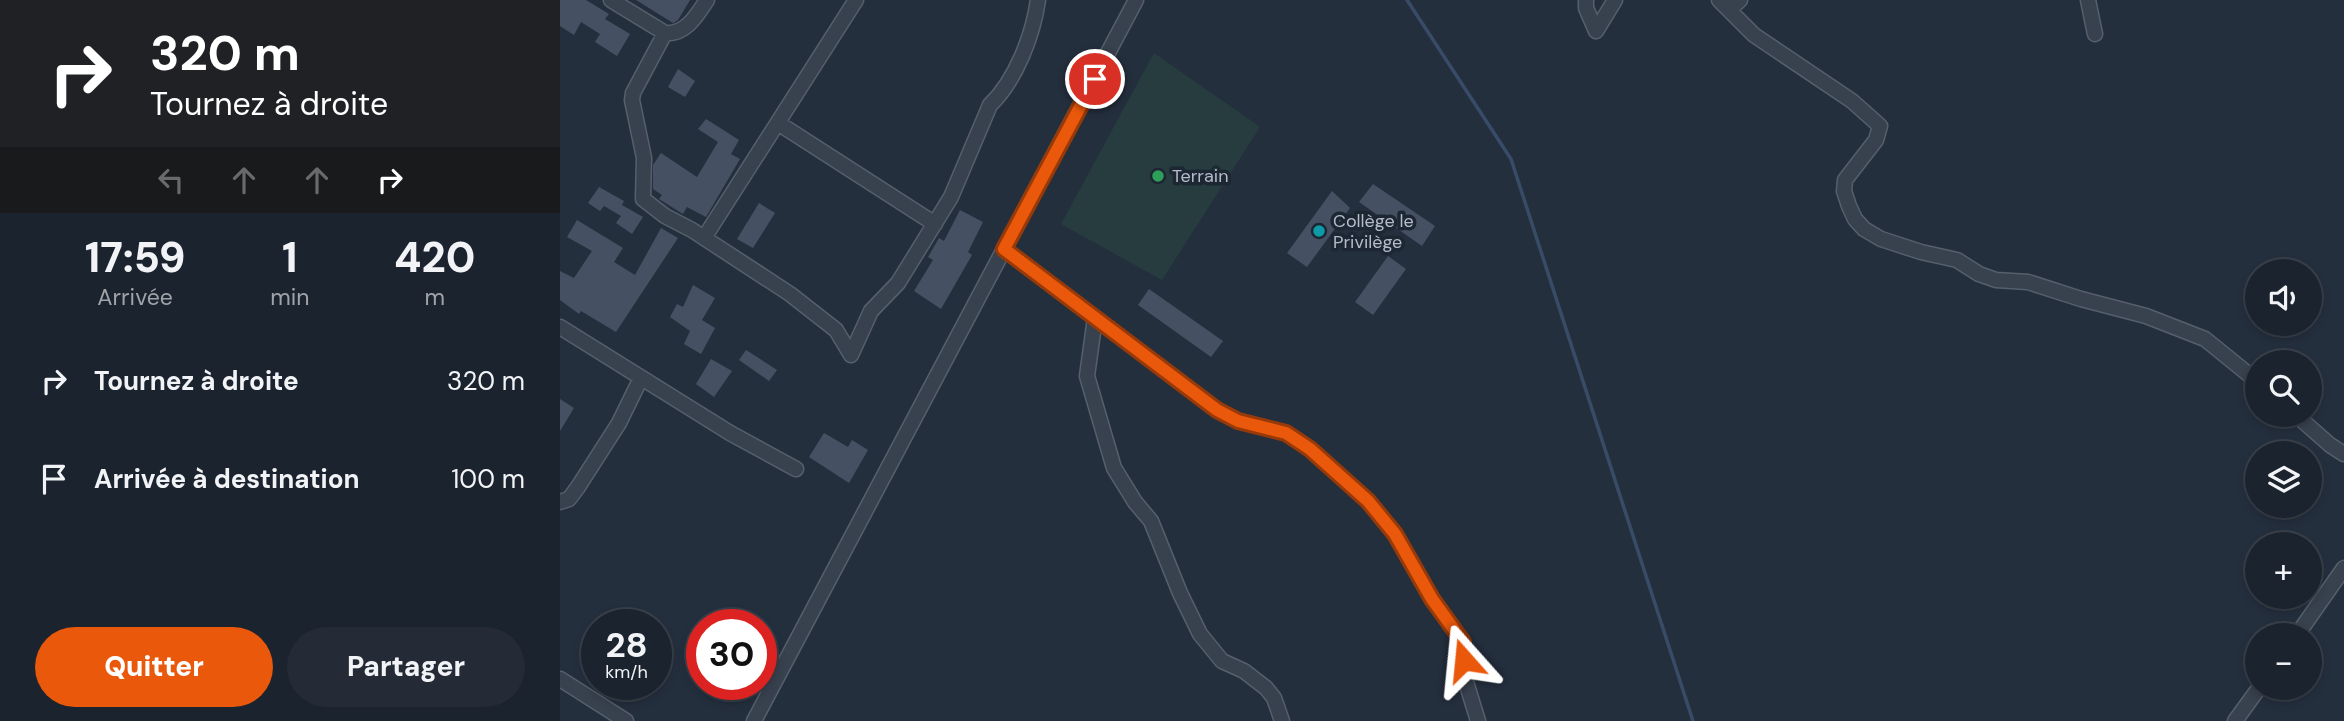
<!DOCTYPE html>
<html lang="fr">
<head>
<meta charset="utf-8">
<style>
  :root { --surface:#1b232e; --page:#242b36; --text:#f1f3f6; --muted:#a0a4aa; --line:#39404a; --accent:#ea580c }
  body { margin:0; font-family:"DM Sans",sans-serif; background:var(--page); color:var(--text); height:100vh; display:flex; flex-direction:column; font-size:26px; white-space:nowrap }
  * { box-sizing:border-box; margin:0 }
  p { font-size:23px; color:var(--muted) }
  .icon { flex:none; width:38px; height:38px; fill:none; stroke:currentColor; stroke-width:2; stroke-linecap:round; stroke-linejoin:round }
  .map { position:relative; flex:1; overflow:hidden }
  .side { display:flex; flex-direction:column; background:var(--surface); width:560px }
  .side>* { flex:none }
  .banner { background:#202124; color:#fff; overflow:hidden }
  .fabs { position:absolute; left:1685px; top:259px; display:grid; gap:14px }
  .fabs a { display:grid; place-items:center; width:77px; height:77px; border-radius:50%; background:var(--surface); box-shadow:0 4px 10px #0003,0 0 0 2px var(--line); font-size:35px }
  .speed { position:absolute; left:21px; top:609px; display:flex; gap:14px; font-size:35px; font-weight:700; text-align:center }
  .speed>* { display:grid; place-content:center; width:91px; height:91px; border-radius:50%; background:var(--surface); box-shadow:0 4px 10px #0003,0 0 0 2px var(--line); line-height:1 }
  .speed small { font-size:18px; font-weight:400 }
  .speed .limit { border:10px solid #d22; background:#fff; color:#111 }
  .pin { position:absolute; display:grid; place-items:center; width:60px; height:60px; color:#fff; margin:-30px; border:4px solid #fff; border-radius:50%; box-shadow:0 2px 7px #0007 }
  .me { position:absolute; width:77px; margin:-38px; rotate:342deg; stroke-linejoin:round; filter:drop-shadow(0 0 5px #0008) }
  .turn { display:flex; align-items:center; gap:24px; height:147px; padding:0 35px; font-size:32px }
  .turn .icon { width:91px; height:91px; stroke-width:2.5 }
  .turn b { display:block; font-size:49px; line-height:60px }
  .lanes { display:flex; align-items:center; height:66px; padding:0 35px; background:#0003; justify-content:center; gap:35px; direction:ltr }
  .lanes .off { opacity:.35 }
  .eta { display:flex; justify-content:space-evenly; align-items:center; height:119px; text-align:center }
  .eta b { font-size:42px; font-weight:800; line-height:49px }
  .primary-button { display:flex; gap:14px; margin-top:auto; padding:14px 35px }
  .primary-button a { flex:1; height:80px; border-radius:42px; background:var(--accent); color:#fff; font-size:28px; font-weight:800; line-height:80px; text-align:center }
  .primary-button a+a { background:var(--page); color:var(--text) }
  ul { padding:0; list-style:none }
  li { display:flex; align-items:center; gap:21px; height:98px; padding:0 35px }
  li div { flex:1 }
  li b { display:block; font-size:26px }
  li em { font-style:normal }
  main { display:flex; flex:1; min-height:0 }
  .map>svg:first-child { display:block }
</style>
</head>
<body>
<main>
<section class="side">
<div class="banner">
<div class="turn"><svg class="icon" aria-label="right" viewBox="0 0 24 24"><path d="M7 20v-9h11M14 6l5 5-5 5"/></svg><div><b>320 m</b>Tournez à droite</div></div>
<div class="lanes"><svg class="icon off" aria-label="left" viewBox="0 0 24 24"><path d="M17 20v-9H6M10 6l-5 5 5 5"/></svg><svg class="icon off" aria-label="ahead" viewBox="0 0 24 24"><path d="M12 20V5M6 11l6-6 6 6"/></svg><svg class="icon off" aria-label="ahead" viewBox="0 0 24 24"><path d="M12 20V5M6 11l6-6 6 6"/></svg><svg class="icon" aria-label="right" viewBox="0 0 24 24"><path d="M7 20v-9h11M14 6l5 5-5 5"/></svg></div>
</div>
<div class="eta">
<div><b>17:59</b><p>Arrivée</p></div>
<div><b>1</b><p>min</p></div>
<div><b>420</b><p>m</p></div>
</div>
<ul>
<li><svg class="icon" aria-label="right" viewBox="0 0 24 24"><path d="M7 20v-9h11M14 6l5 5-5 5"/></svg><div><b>Tournez à droite</b></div><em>320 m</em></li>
<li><svg class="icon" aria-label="arrive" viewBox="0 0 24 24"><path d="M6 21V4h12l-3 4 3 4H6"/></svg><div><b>Arrivée à destination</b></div><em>100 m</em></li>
</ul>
<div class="primary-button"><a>Quitter</a><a>Partager</a></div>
</section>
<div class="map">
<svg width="1784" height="721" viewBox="0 0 1784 721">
  <rect width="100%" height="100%" fill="#242f3e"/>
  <path fill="#263c3f" d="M594,53L700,127L602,280L501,224Z"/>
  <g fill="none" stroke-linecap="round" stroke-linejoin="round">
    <path stroke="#394c67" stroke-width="3.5" d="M847,0L951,159L1133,721"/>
  </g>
  <path fill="#455162" d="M0,0H26L49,14L45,19L70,34L57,56L35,42L40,34L21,22L14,35L0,26Z
    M76,0H130L118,20L113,23Z
    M118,69L135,81L125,97L108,87Z
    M146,119L179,140L171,154L180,159L146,217L127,207L123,214L99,199L102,195L93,189V165L101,153L137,177L158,142L138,129Z
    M813,184L875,226L862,246L799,202Z
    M39,187L64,201L62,205L83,217L72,234L56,223L61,216L44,206L40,211L28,203Z
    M772,191L790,208L747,267L727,253Z
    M199,203L215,213L193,248L177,239Z
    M400,210L423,222L408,252L412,255L381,309L354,291L373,260L368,257L379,238L384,241Z
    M17,220L63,248L54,262L75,275L101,228L118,238L56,332L21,311L19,314L0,300V271L14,278L32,251L7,237Z
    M828,256L846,269L813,315L795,302Z
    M133,285L155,298L142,320L155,328L141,354L124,344L130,331L110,317L117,304L123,307Z
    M589,289L663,341L651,357L578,305Z
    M186,350L217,370L209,381L179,360Z
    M151,359L172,371L154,397L136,384Z
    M0,399L14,408L0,431Z
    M264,433L288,447L292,440L308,450L289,483L249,457Z"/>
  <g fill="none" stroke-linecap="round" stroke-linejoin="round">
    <g stroke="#565f6c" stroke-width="17">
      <path id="minor" d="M51,0L105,33C126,35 137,15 147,0
        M1026,0V8L1036,31
        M1159,0L1194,35L1292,101L1320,126L1316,140L1285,180L1284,191L1289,206L1295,219L1304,229L1321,239L1361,252L1397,260L1419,274L1436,280L1468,282L1521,299L1586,316L1645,339L1698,382
        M1528,0L1535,34
        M1169,10L1180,0
        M1036,31L1055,0
        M105,33L73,93L72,100L84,158L83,199L105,216L132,230L230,294L276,330L291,355
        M218,123L375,224
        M144,238L296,0
        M444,249L657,410L679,421L726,433L750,449L808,501L835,534L872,599L903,642V672L918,721
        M535,318L527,376L554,468L575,502L591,521L620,593L640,634L662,661L684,671L706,688L714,698L722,721
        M0,327L170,433L236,469
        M291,355L311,311L338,283L391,197L430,105C456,80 473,35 478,0
        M1736,415L1770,445L1784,454
        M0,502L9,499L18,487L59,423L81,378
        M1737,635L1784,568
        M0,679L66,721
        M194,721L576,0
        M1675,721L1699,688"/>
    </g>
    <use href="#minor" stroke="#38414e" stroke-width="14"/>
  </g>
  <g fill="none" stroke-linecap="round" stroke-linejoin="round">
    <g stroke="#983908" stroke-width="18">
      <path id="route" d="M535,79L444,249L657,410L678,421L726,433L750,449L808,501L835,534L872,599L903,642L904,660"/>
    </g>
    <use href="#route" stroke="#ea580c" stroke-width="12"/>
  </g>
  <circle fill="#2e9e5b" stroke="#1d2633" stroke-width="2.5" cx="598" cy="176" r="7"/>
  <circle fill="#0f9aa8" stroke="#1d2633" stroke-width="2.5" cx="759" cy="231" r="7"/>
  <g text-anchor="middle" stroke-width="7" stroke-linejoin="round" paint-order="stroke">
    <g font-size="18" fill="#b4bcc9" stroke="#1d2633" text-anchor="start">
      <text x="612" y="182">Terrain</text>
      <text x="773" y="227">Collège le<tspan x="773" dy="21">Privilège</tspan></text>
    </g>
  </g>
</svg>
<div class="fabs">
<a><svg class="icon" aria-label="sound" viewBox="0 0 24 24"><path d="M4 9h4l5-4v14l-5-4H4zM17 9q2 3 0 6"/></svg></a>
<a><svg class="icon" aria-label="search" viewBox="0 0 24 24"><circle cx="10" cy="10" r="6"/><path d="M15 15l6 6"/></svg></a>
<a><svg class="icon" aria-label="layers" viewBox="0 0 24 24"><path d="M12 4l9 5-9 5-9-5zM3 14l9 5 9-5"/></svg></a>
<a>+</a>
<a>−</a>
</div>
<div class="speed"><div>28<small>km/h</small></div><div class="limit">30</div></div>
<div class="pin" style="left:535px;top:79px;background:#d93025"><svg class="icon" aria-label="arrive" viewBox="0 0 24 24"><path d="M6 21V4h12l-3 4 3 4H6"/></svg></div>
<svg class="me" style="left:904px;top:660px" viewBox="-20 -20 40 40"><path d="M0-17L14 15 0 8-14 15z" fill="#ea580c" stroke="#fff" stroke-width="4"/></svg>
</div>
</main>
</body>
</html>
